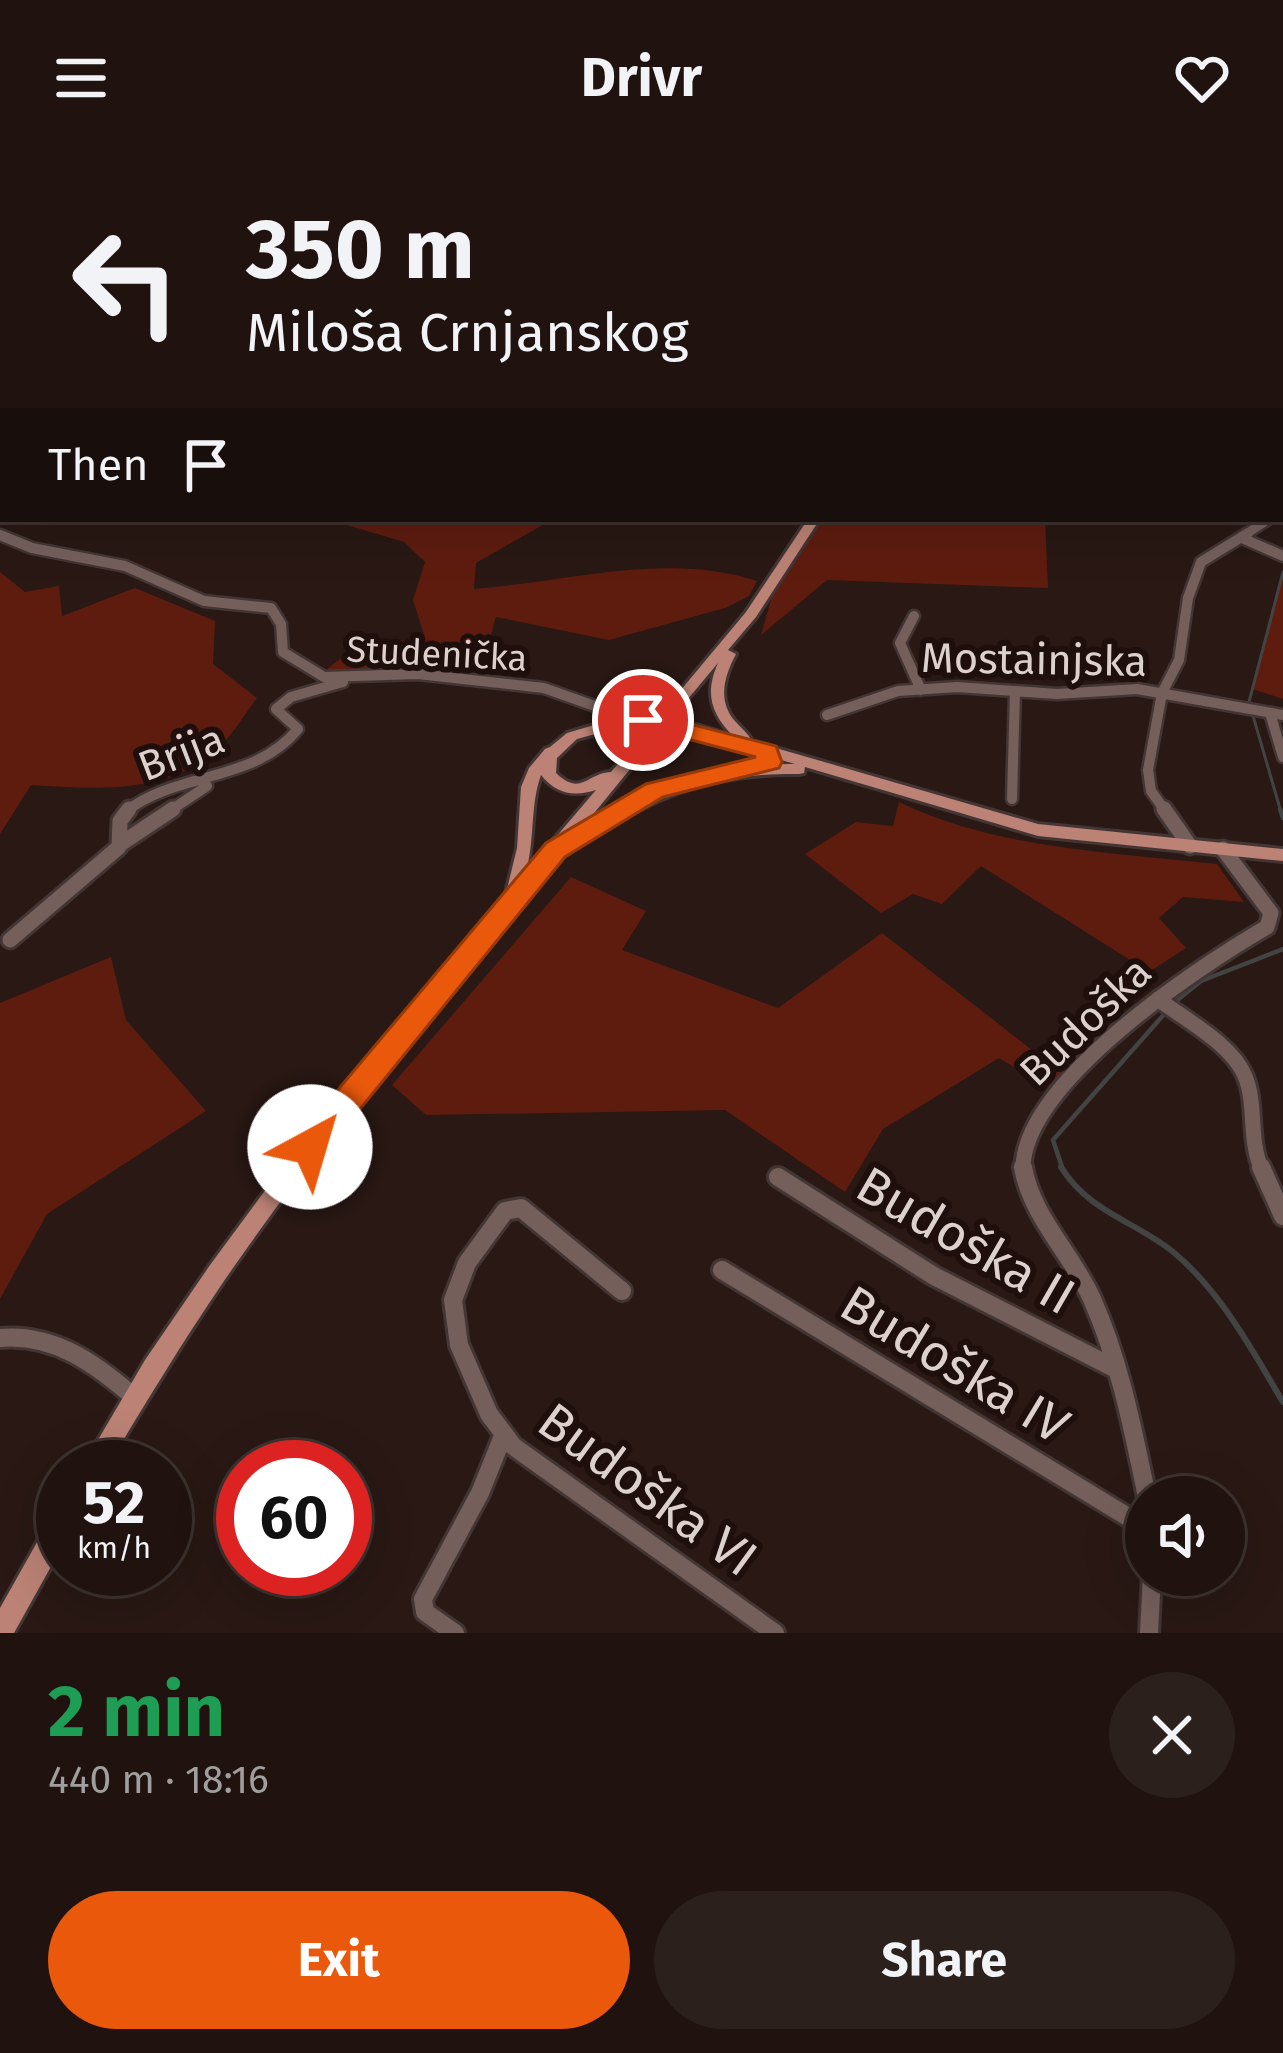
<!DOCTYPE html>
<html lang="en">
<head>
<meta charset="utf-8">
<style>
  :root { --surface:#1f120f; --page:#2c201d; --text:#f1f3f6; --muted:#a19e9e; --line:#3c322f; --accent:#ea580c }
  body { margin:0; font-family:"Fira Sans",sans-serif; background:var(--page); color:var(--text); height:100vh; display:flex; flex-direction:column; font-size:45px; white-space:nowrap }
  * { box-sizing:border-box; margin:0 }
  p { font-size:39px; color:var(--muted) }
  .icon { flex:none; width:66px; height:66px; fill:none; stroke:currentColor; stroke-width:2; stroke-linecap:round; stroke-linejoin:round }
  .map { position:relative; height:1477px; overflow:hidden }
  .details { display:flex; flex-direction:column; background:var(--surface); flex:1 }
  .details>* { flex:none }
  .top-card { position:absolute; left:0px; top:0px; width:1284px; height:366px; box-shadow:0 12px 48px #0002,0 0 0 3px var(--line); background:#1f120f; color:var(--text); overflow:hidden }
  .controls { position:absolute; left:1125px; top:1320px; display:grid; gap:24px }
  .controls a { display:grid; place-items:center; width:120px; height:120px; border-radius:50%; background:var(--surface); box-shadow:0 12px 48px #0002,0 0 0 3px var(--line); font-size:60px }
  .speed { position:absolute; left:36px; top:1284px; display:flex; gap:24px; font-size:60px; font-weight:700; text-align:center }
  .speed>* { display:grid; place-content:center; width:156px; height:156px; border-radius:50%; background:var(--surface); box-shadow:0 12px 48px #0002,0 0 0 3px var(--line); line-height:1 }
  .speed small { font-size:30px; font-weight:400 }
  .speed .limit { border:18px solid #d22; background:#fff; color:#111 }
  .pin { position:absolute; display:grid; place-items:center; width:102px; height:102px; color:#fff; margin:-51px; border:6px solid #fff; border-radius:50%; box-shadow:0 3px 12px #0007 }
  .me { position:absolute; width:132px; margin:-66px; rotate:39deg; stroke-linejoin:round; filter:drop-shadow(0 0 9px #0008) }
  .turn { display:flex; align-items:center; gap:42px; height:252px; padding:0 48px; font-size:54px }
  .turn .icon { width:156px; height:156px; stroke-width:2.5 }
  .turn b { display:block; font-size:84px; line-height:102px }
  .then { display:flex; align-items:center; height:114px; padding:0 48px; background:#0003; gap:24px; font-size:45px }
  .round { display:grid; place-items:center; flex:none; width:126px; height:126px; border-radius:63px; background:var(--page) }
  .headline { display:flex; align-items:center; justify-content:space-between; height:204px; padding:0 48px }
  h1 { font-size:72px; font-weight:700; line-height:90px; color:#1e9e55 }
  .button { display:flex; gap:24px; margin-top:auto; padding:24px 48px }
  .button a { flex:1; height:138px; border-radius:72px; background:var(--accent); color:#fff; font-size:48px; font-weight:700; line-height:138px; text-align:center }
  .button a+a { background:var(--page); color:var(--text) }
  header { display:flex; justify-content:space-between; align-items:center; height:156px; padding:0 48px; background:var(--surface); font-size:54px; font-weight:700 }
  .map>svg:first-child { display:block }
</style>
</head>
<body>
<header><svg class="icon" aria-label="menu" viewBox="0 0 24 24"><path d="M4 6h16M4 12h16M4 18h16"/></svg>Drivr<svg class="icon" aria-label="heart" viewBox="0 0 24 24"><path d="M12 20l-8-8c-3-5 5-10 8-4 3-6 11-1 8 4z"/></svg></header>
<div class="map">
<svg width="1283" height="1477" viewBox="0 0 1283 1477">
  <rect width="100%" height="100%" fill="#291814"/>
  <path fill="#5e1c0f" d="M0,0H933L942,3H3L0,50Z
    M327,363H553L476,407L474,433C566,426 667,395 757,425L749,440L725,452L609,484L496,461C492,472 490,490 483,498C452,530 361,519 320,519L365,483L426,485L413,444L425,406L404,386Z
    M814,363H1045L1048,432L827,424L761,479L778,419Z
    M1283,415V543L1252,533Z
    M0,416L25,436L59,430L62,460L135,432L215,465L213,508L257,542C244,559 231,582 215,595C164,639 93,633 31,629L0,678Z
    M899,646C996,693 1111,696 1217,708L1244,746L1183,741L1159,762L1186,792L1149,816L981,710L942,748L913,738L881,757L805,698L856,666L893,670Z
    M571,721L646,755L622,794L778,852L882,777L1073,926L1060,939L999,902L883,973L845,1036L725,954L426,959L392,929Z
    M111,801L126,864L206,955L47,1058L0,1143V847Z"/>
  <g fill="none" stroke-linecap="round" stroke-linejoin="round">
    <path stroke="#424444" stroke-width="3" d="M1281,656L1249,546L1283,416"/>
    <path stroke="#424444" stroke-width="4.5" d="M1280,653L1283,662
      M1175,846L1201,825L1283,793
      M1063,1014L1053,984L1167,855"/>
    <path stroke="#424444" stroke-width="6" d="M1061,1011C1088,1055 1134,1065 1172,1095C1220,1134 1252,1194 1283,1246"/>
    <g stroke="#423533" stroke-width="9">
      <path id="minor-far4" d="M1183,3H1205"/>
    </g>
    <g stroke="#423533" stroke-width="14">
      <path id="minor-far3" d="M1243,380L1269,363"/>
    </g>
    <g stroke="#423533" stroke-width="15">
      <path id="minor-far2" d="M0,379L32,392L125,410L204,445L271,452L281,468L283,496L324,521L418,518L544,532L634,564
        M1242,382L1283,400
        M914,460L900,487L921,534
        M1270,557L1283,601
        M827,559L898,535L957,531L1057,538L1137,533L1283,559
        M1012,643L1015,535
        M125,656C177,615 254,627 298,573L276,553L291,541L343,526
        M168,656L207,630
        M1166,656L1151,635L1148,614L1162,537L1179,504L1188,442L1201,406L1248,377"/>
    </g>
    <g stroke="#423533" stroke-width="21">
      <path id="minor-far1" d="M1164,653L1190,690
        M122,687L173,653
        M10,784L119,691L120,665L129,653
        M1158,843C1184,863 1232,888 1245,920C1257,949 1248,984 1262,1014
        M1023,1014C1021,928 1198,811 1267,771L1271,757L1223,693"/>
    </g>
    <g stroke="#423533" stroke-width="24">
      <path id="minor" d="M1023,1011C1031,1060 1072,1098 1092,1143C1120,1206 1133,1274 1147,1341
        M1261,1011L1283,1060
        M778,1021L934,1120L1116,1213
        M722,1114L1146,1372
        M622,1135L521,1052L505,1055L467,1107L453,1144L459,1189L489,1258L513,1290L775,1477
        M0,1182C54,1177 96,1208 135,1242
        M455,1477L425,1456L423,1443L480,1337L503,1280
        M1149,1477L1152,1419"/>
    </g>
    <g stroke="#423533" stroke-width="6">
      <path id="major" d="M814,0H823L826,3H817Z
        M1179,0H1188L1192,3H1183Z
        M1281,56H1283V61H1281Z
        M808,363H820L756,461L728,494L736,498C725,519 717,543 734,564C741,572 748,577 752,585L1038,668L1283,693V705L1038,680L805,611L804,617L799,618C701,617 654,642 573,692L564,693C447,834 328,974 224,1125C183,1185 145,1248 107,1311H82L145,1204L210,1109L278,1017L350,927L505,741L517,692L521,631L529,612L545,593L550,591L567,577L628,559L700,570L733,580C710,557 705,536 718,507L677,556H667L665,553L746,456ZM628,569L652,572L647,574L611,616C587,617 581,641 556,617L557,602L577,583ZM653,573L699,580L795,608C712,607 652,629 582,672L657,580L659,577ZM541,619C556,638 574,641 596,634L526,716C535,684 530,649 541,619Z
        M63,1353V1389L14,1477H0V1452L54,1356Z"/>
    </g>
    <use href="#minor-far4" stroke="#745f5b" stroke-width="6"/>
    <use href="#minor-far3" stroke="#745f5b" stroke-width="9"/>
    <use href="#minor-far2" stroke="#745f5b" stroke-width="10"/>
    <use href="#minor-far1" stroke="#745f5b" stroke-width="15"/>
    <use href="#minor" stroke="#745f5b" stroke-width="18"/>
    <use href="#major" fill="#bb8275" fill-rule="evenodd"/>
    <g stroke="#423533" stroke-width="18" stroke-linecap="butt">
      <path id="major-bridge" d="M652,577L672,553"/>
    </g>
    <use href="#major-bridge" stroke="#bb8275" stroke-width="14"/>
  </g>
  <path fill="#ea580c" stroke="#983908" stroke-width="3" d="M643,556L776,590L782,606L779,612L663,641L565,701L321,1001L310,1006L298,1001L294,991L298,981L546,687L646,628L756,601L634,569L631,564Z"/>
  <g text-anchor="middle" stroke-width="12" stroke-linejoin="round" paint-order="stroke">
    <g font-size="36" fill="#ddd1ce" stroke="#1f0f0c">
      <text transform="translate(437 497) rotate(3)" y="13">Studenička</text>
    </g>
    <g font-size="42" fill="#ddd1ce" stroke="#1f0f0c">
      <text transform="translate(1034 503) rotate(1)" y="15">Mostainjska</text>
      <text transform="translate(181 596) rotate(-21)" y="15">Brija</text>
      <text transform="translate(1085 865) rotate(-44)" y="15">Budoška</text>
    </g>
    <g font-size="51" fill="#ddd1ce" stroke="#1f0f0c">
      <text transform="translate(966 1084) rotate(30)" y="18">Budoška II</text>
      <text transform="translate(955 1208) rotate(31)" y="18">Budoška IV</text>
      <text transform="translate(648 1333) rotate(36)" y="18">Budoška VI</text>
    </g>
  </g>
</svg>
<div class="controls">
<a><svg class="icon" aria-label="sound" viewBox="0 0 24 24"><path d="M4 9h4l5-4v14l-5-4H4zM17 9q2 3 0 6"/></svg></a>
</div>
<div class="speed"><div>52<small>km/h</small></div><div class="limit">60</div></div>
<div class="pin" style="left:643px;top:564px;background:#d93025"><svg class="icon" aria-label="arrive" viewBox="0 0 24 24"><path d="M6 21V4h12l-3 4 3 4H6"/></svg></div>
<svg class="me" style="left:310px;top:991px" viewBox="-20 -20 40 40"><circle r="19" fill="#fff"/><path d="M0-13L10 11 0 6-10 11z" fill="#ea580c"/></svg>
<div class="top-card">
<div class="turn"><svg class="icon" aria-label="left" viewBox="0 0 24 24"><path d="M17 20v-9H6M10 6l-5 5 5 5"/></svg><div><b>350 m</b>Miloša Crnjanskog</div></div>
<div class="then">Then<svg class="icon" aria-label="arrive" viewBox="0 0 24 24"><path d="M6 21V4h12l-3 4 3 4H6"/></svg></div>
</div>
</div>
<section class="details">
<div class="headline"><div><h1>2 min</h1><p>440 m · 18:16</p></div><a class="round"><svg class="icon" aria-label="close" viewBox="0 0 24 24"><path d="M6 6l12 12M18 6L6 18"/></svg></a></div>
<div class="button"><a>Exit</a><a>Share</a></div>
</section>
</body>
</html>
